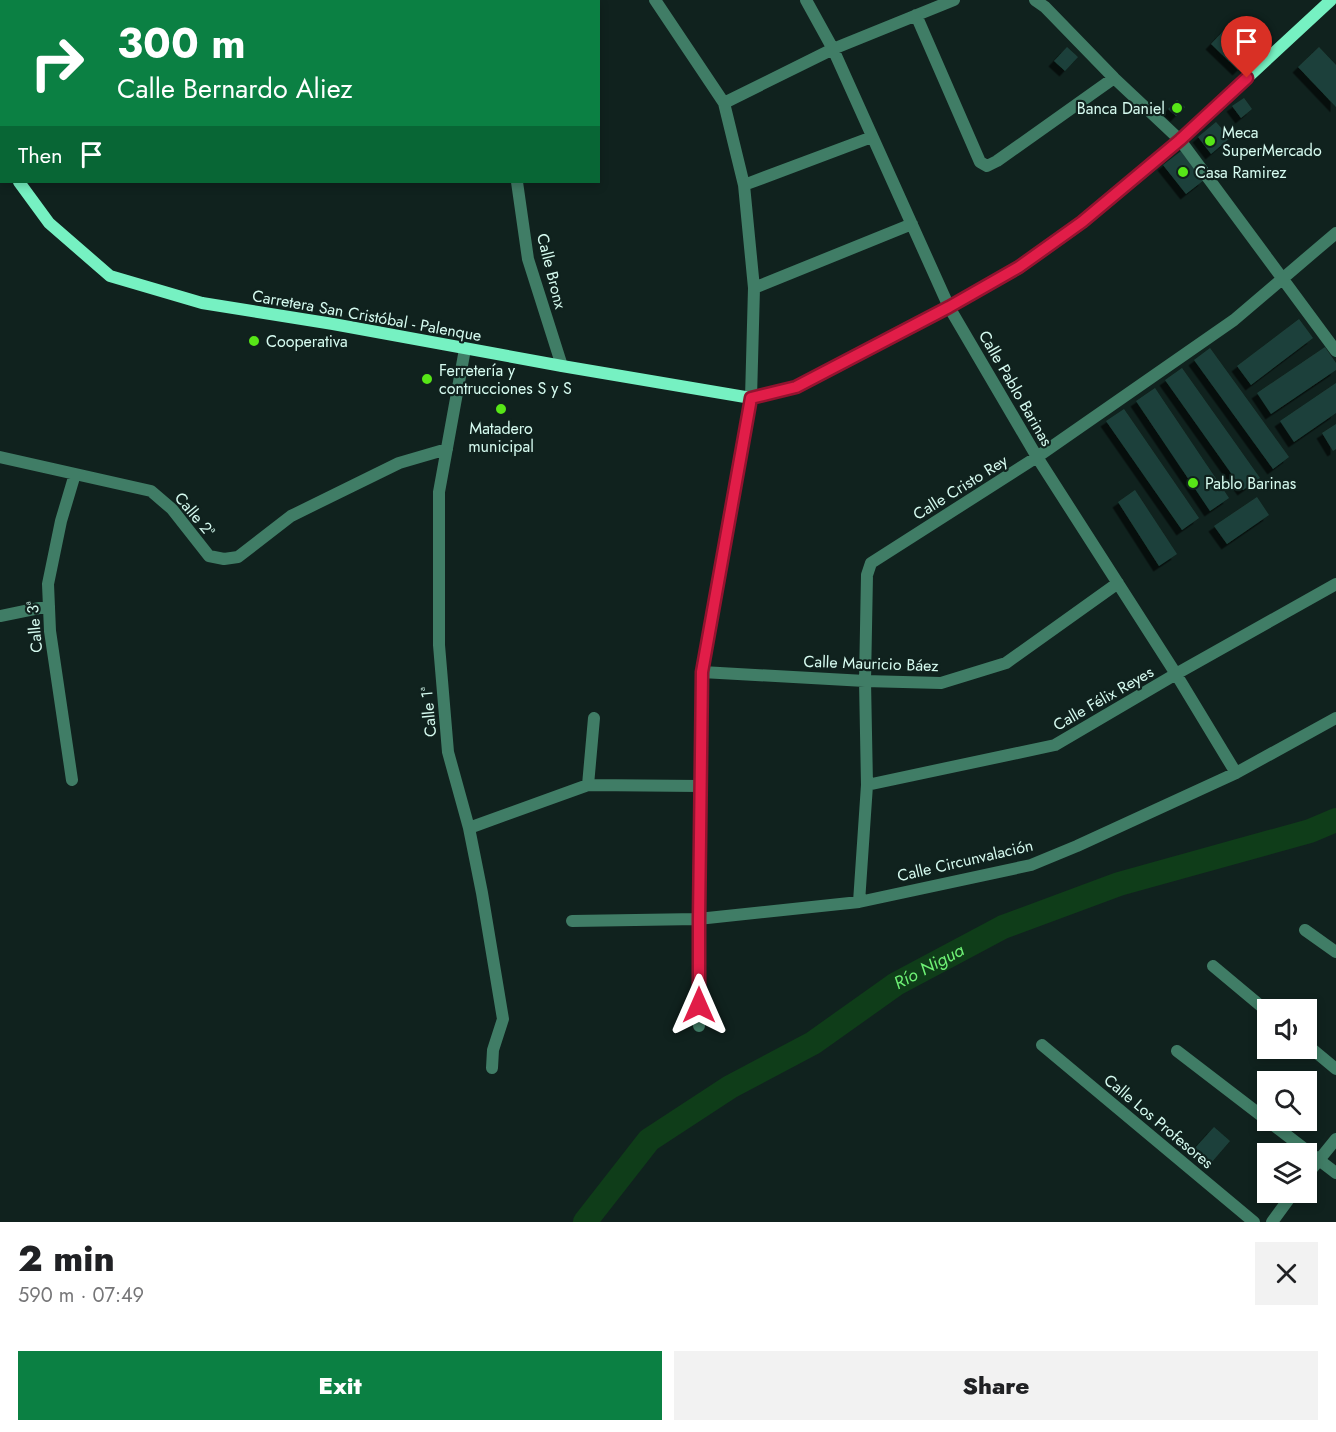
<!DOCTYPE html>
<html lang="en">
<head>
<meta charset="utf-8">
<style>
  :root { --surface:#fff; --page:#f2f2f2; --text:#202124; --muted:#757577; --accent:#0b8043 }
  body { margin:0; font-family:Jost,sans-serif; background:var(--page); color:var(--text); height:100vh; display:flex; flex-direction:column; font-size:22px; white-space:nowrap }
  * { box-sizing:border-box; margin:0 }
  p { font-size:20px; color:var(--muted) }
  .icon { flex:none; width:33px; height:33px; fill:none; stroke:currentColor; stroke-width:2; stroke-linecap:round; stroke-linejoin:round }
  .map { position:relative; height:1222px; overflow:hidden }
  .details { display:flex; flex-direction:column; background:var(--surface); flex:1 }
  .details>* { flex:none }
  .guide { position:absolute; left:0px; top:0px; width:600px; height:183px; box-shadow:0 3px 9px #0003; background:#0b8043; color:#fff; overflow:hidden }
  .buttons { position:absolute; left:1257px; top:999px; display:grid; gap:12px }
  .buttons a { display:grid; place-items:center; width:60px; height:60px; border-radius:0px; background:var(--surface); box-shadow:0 3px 9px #0003; font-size:30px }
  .pin { position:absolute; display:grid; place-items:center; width:51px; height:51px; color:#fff; margin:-62px -26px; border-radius:50% 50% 50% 0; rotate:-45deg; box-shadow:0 0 6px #0007 }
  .pin .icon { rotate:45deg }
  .me { position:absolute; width:66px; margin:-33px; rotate:0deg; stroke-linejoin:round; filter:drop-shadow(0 0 4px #0008) }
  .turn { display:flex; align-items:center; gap:21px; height:126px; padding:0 18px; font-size:27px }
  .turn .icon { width:78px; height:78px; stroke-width:2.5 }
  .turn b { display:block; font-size:42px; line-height:51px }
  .then { display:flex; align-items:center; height:57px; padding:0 18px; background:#0003; gap:12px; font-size:22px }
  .round { display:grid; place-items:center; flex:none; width:63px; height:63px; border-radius:0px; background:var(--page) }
  .head { display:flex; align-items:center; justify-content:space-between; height:102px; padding:0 18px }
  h1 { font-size:36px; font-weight:800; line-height:45px }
  .cta { display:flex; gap:12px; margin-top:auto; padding:12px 18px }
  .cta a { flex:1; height:69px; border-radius:0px; background:var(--accent); color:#fff; font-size:24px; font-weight:800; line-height:69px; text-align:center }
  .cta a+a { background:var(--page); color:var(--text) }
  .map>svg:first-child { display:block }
</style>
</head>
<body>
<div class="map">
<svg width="1336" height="1222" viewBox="0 0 1336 1222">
  <defs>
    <filter id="shadow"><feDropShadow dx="-5.5" dy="5.5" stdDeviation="0" flood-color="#0009"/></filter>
  </defs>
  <rect width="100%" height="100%" fill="#10221e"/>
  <path fill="#1f2c14" d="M261,0H433L434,1L263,2Z"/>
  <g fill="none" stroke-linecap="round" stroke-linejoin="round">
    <path stroke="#0f3d19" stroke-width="24" id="s1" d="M585,1222L649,1140L730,1087L813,1043L896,984L1003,927L1119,884L1310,831L1336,820"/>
  </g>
  <path fill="#1e413a" filter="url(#shadow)" d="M1228,26L1246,44L1251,39L1260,48L1238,70L1211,44Z
    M1067,47L1078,57L1065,71L1054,61Z
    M1319,47L1336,65V107L1298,67Z
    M1244,98L1252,109L1241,118L1232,106Z
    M1177,100L1185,107L1176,116L1168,109Z
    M1216,122L1230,138L1211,154L1198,137Z
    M1181,151L1204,180L1186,194L1163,165Z
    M1299,319L1313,338L1251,385L1237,366Z
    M1325,347L1336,363V370L1271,414L1257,393Z
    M1210,348L1289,457L1273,469L1194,360Z
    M1182,368L1260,478L1243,490L1165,380Z
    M1336,383V413L1294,442L1280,421Z
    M1155,388L1229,498L1210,511L1136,401Z
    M1124,409L1199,518L1182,530L1106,421Z
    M1336,424V449L1333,451L1322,433Z
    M1135,490L1177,554L1159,566L1118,502Z
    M1257,497L1269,515L1227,544L1214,526Z
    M1214,1127L1230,1141L1211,1163L1195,1148Z"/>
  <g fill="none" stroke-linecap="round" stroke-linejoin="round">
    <path stroke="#407d66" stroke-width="12" d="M451,0V2
      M655,0L724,103L744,185L754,288L751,398L702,672L698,919L699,1026
      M806,0L833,49L949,307L1037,457L1176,674L1236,773
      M1035,0L1045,7L1114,78L1180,140L1336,351
      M916,15L980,162L987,166L997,161L1114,78
      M724,103L833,49L954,0
      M517,182L528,259L562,366
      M744,185L872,137
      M754,288L912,224
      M465,349L439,492V645L448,752L469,828L482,893L503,1019L493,1050L492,1068
      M0,457L151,491L172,509L209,556L224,559L238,557L291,516L399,463L447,449
      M0,616L49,606
      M702,672L865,681L941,683L1006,663L1118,583
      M72,780L50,631L48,584L61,521L75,474
      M588,785L594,718
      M867,785L1055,745L1176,674L1336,584
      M469,828L588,785L700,786
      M859,902L867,785L865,681L867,575L871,563L1037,457L1234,320L1336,233
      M572,921L698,919L859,902L1031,865L1077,846L1236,773L1336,718
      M1305,930L1336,952
      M1213,966L1268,1012
      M1306,1044L1336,1069
      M1042,1045L1254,1222
      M1177,1051L1336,1173
      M1306,1176L1336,1139
      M1272,1222L1294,1192"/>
    <path stroke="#76f1c2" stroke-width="12" d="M0,156L2,158
      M19,182L49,223L110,276L202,303L333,324L562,366L751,398L796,387L949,307L1019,268L1082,222L1180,140L1331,0"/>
  </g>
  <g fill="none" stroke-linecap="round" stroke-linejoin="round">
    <g stroke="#92132f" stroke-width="15">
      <path id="route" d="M699,1005V919L702,672L751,398L796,387L949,307L1019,267L1082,222L1180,140L1247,78"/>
    </g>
    <use href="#route" stroke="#e11d48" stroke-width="10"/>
  </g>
  <g fill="#57e617" stroke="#10221e" stroke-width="2">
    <circle cx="1177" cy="108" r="6"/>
    <circle cx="1210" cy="141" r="6"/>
    <circle cx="1183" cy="172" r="6"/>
    <circle cx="254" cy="341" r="6"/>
    <circle cx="427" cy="379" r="6"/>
    <circle cx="501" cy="409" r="6"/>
    <circle cx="1193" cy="483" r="6"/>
  </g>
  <g text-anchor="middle" stroke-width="4.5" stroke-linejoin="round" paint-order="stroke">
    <g font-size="16" fill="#d6fbf0" stroke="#10221e" text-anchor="start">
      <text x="1165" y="114" text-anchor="end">Banca Daniel</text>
      <text x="1222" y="138">Meca<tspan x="1222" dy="18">SuperMercado</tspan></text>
      <text x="1195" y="178">Casa Ramirez</text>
      <text x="266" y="347">Cooperativa</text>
      <text x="439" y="376">Ferretería y<tspan x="439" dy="18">contrucciones S y S</tspan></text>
      <text x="501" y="434" text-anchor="middle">Matadero<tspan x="501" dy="18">municipal</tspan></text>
      <text x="1205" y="489">Pablo Barinas</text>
    </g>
    <g font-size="16" fill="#d6fbf0" stroke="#10221e">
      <text transform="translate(552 271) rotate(76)" y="6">Calle Bronx</text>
      <text transform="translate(367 315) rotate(10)" y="6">Carretera San Cristóbal - Palenque</text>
      <text transform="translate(1016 388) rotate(60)" y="6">Calle Pablo Barinas</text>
      <text transform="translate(960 487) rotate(-32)" y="6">Calle Cristo Rey</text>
      <text transform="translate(195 514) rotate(50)" y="6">Calle 2ª</text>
      <text transform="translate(34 627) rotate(-95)" y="6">Calle 3ª</text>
      <text transform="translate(871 663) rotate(2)" y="6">Calle Mauricio Báez</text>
      <text transform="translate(1103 698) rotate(-30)" y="6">Calle Félix Reyes</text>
      <text transform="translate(428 712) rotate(-95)" y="6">Calle 1ª</text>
      <text transform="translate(965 860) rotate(-13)" y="6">Calle Circunvalación</text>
      <text transform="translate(1159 1121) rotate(40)" y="6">Calle Los Profesores</text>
    </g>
    <g font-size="18" font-style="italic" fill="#6ef175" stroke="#10221e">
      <text dy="6" stroke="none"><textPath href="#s1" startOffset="434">Río Nigua</textPath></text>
    </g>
  </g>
</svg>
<div class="buttons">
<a><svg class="icon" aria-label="sound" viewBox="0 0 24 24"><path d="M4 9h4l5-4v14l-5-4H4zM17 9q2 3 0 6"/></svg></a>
<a><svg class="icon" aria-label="search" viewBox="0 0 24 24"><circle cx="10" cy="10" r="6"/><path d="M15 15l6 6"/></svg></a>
<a><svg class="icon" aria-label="layers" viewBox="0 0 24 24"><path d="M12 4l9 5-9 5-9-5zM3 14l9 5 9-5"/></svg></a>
</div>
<div class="pin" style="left:1247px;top:78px;background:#d93025"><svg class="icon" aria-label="arrive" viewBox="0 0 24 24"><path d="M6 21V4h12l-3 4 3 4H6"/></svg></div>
<svg class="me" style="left:699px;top:1005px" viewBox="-20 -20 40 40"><path d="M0-17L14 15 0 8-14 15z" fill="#e11d48" stroke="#fff" stroke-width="4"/></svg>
<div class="guide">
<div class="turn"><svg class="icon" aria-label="right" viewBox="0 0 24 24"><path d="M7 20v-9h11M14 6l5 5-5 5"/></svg><div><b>300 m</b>Calle Bernardo Aliez</div></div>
<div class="then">Then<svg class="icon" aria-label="arrive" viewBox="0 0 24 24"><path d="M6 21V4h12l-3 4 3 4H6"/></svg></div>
</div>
</div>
<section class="details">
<div class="head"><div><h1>2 min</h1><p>590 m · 07:49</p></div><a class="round"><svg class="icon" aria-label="close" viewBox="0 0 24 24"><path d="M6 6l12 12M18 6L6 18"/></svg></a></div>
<div class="cta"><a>Exit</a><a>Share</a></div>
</section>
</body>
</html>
